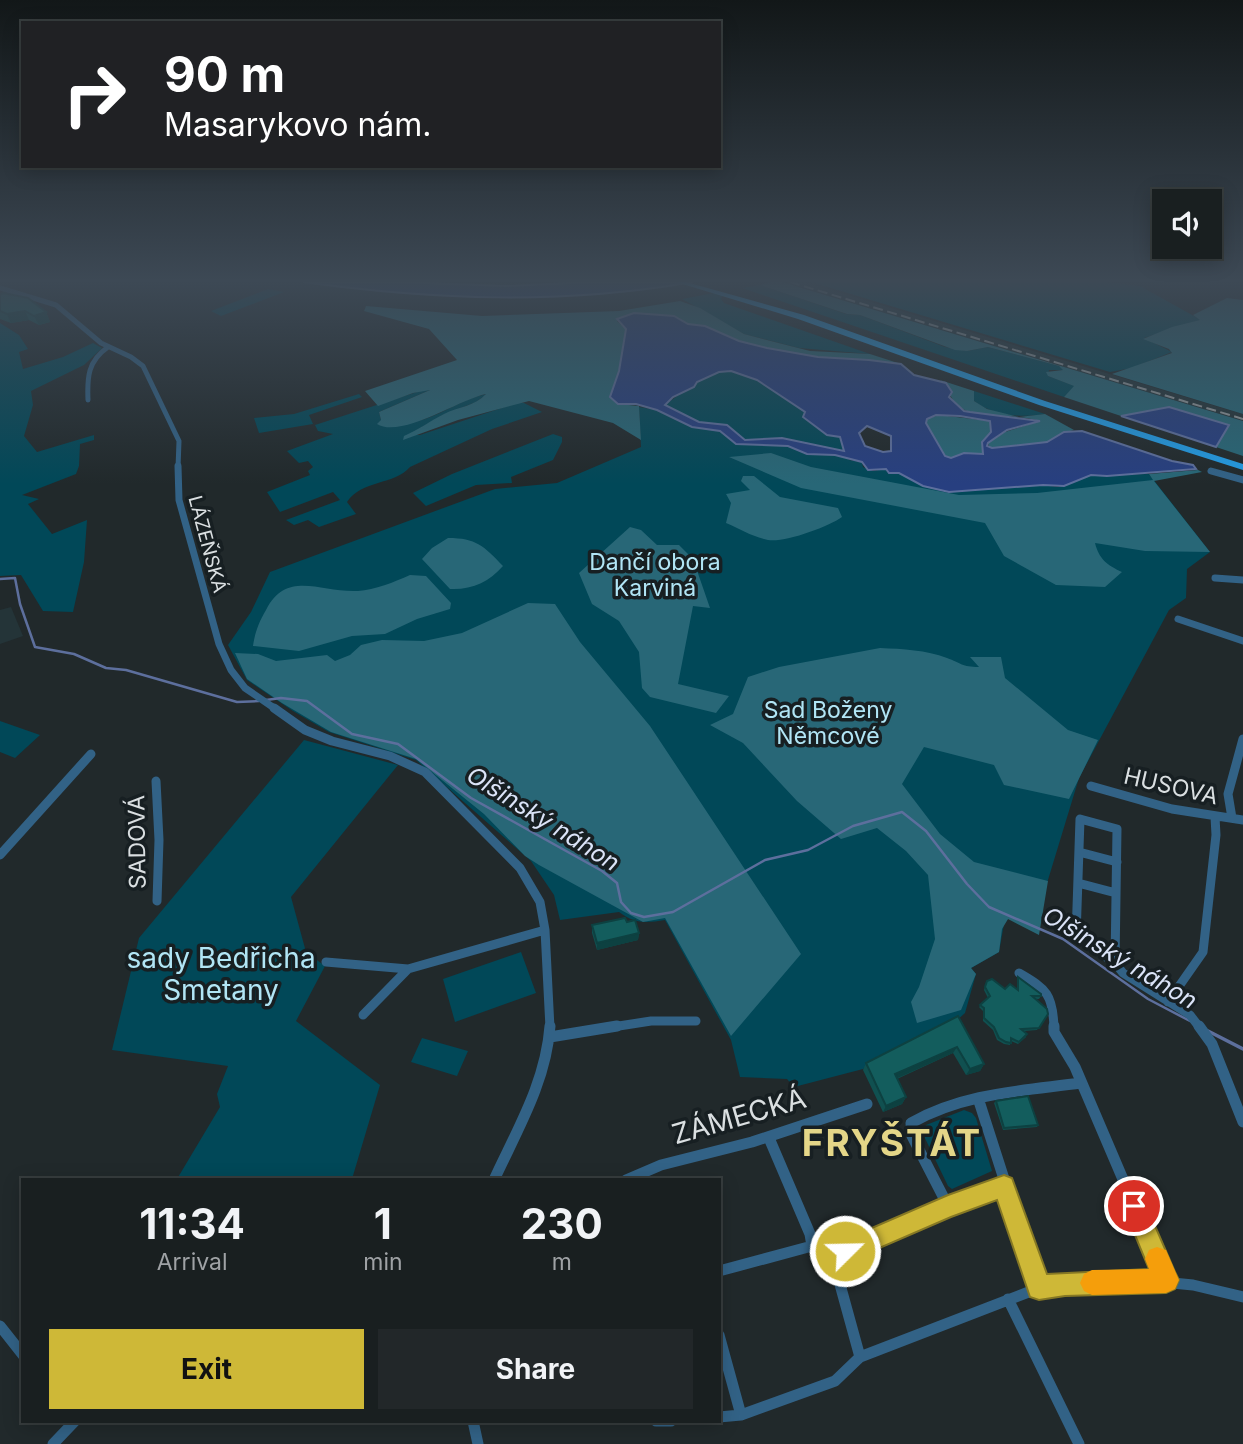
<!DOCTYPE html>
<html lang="en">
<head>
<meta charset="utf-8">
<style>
  :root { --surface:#191f20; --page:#222729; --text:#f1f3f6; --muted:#9fa2a5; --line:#373d3e; --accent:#ceb837 }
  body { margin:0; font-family:Inter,sans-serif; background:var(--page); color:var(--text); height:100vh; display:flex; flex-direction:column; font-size:26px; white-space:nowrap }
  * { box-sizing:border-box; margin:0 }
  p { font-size:23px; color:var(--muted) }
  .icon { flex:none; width:38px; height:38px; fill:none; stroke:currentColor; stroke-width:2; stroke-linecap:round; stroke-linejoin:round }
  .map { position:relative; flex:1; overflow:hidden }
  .sheet { position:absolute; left:21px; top:1178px; width:700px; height:245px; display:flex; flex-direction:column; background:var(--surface); border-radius:0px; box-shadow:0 4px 18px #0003,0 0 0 2px var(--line) }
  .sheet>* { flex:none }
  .hud { position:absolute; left:21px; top:21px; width:700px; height:147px; border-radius:0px; box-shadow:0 4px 18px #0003,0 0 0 2px var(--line); background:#202124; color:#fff; overflow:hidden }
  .buttons { position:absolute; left:1152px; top:189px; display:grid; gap:14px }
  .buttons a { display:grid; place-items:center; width:70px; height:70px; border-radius:0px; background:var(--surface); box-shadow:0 4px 18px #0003,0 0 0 2px var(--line); font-size:35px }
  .pin { position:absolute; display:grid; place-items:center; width:60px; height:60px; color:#fff; margin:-30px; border:4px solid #fff; border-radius:50%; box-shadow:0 2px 7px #0007 }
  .me { position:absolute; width:77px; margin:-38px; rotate:67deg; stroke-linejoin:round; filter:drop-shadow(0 0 5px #0008) }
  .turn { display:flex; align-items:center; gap:24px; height:147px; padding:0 28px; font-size:32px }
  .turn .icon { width:91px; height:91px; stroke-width:2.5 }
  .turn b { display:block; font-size:49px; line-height:60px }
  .eta { display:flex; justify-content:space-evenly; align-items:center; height:119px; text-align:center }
  .eta b { font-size:42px; font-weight:700; line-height:49px }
  .action { display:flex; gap:14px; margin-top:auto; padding:14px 28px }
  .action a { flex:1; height:80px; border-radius:0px; background:var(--accent); color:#111; font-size:28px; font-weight:700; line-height:80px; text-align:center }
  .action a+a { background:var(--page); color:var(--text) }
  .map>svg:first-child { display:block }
</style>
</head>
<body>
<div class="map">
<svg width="1243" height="1444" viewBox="0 0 1243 1444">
  <rect width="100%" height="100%" fill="#21292b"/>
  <path fill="#243438" d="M782,282H805L1222,408L1243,414V421Z
    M11,607L23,636L0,644V610Z"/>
  <path fill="#014858" d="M811,282H1106L1140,286L1201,320L1144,338L1172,352L1132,368L1110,372Z
    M760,285L846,314L860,315L945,347L967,351L988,347L1059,366L1064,368L1063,370H1049L1048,376L1075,386L1064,397L742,288Z
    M268,289L284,292L221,316L211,311Z
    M714,293L723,295L721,299L724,303L870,354L799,348L744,334L682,299Z
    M0,323L19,335L28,349L19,352L23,369L63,357L93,343L102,348L84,365L31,391L33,405L24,436L37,452L94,435V440L80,444L79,466L76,474L22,495L39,499L28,504L52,534L87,520L84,562L73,612L43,611L21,575L0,576Z
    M726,370L757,380L805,412L804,417L827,435L840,437L849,460L862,462L863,467L873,471L885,469L889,473L903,474L926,487L949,492L1043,485L1058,487L1091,475L1149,474L1210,552L1187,569L1186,598L1169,610L1079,778L1044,893L1033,889L1004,924L999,952L971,968L976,974L965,1013L954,1023L863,1069L794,1087L787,1079L740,1077L731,1040L665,920C646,923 635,924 619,912L560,920L554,895L531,861L416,760L329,732L293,711L247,680L228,645L251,612L270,572L495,489L557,483L641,447L639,407L657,410C680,396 698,376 726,370Z
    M423,390H430L379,412L381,420C396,421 411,424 425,419C446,412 464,398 487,394L476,402L443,415L408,435H420L517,403H524L542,412L492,429L410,467C395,485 361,480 347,502L356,514L319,527L308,520L294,525L286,520L340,500L333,492L280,512L267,492L310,475L308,471L313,467L308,461L299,463L287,451L333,434L318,431L315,425Z
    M974,391L1045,414C1022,418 993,416 974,401Z
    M359,394L362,397L309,415L313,424L259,433L254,418L294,414Z
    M553,434L562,437V442L553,460L511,477L512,483L476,485L426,506L413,493L452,474Z
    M0,721L40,735L15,758L0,752Z
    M304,740L398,765L291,897L306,952L325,966L296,1021L380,1085L352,1179H177L220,1107L217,1094L228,1066L112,1050L139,938Z
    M521,952L536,993L455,1022L443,979Z
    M422,1038L468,1051L457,1076L411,1062Z
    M964,1110L972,1113L976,1118L992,1171L952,1189L948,1186L922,1132L926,1125Z"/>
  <path fill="#286777" d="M771,282H782L1243,421V456L1216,447L1229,425L1121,416L1064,397L1074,386L1048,376L1046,372L1063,370L1059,366L988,347L967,351L955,350L860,315L847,314L760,285Z
    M1227,298L1243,300V414L1112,374L1172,353L1169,349L1143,339L1172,327L1200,320L1193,315Z
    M680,301L700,308L744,334L810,351L870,354L901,364L869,360L818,357L767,348L739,341L705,326L688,324L674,316L634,313L617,321L626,329L619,371L610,397L618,404L639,406L641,440L613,423L529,401L458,420L403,440L404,436C418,430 430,421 444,414C458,407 475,406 486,394C460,399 401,439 377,424L381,420L379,412L430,390L413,393L378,406L365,391L457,360L429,329L364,311L366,306L482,316L619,311Z
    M940,380L974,391V401L987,409L1019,417L1045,414L1074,430C1063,432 1058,440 1048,442C1033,445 1004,449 990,448L988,443L1005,432L1040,421C1003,409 957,430 946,383Z
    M939,415L990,421L991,432L982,442L983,454L964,453L951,458L945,456L926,423L927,419Z
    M771,453L811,467L959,495L1037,493L1153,480L1149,474L1198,470L1202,472L1154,481L1210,552L1145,551L1095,543C1099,559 1107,565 1122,572L1105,587L1056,585L1004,556L985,523L801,488L729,457Z
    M743,476H754L780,497L838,508L842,517C828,527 784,543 768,540C753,537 740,529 726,523L731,503L726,494L750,490L741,481Z
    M630,527L641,530L657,545H679L693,559L710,608L693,606L678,684L729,696L716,713L650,697L642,688L639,652L619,621L592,604L579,573Z
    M448,538C476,538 484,546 503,566C489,582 472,590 450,589L422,559L432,548Z
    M410,575L426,576L451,603L450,609L417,619L385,634L352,636L299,651L253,646C255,632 259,622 266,610C287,569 321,593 358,591C375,590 394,582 410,575Z
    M528,603L555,604L580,642L650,726L801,954L731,1036L665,918L643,922L539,865L525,856L484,814L416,759L331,732L282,703L247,679L235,653L258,654L276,661L327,655L335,661L350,655L361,645L382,640L424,641L462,633Z
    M880,648C903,649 926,650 947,658C961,663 962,667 979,667L970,657H1001L1005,678L1068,730L1098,740L1069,799L1004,785L994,765L924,747L902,784L940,834L974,862L1048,881L1039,935L1008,919L1002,929L999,952L971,968L976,974L961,1010L917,1023L911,1002L919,987L935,939L928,875L906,851L877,828L841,839L797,801L743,743L710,725L733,714L748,677L779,667Z"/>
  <path fill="#273f80" stroke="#5d6f9d" stroke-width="2" fill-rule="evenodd" d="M303,282H399L506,286L590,282H693C562,305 434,300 303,282Z
    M634,313L674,316L688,324L705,326L739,341L767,348L818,357L869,360L901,364L914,375L946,383L952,392L949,397L964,411L970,412L1040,421L1007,430L988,443L987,446L992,448L1047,442L1064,432L1082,431L1172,461L1193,465L1196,469L1107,476L1091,475L1064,486L1043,485L949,492L923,486L899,473H889L886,469L868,470L862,462L835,455L807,454L788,446L736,444L720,431L692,427L657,410L636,404H618L610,397L619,371L626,329L617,319ZM731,371L757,380L805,412L803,417L827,435L840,437L844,451L782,438L745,440L727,425L699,422L665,405L673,397L694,387L697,382L719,372ZM936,415L960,416L990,421L991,432L982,442L983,454L964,453L951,458L945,456L926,423L927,419ZM867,426L891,436V451L883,452L865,446L859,433Z
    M1169,407L1229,425L1216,447L1121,416Z"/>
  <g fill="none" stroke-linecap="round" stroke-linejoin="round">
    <path stroke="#5d6f9d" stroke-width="2.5" d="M0,579L15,578L20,604L35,647L74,654L106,668L126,670L237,702L259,701
      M266,700L281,698L307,701L352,734L398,744L471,798L602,871L617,883L621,902L631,913L644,917L673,912L765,860L808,850L853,826L902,812L926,831L967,884L989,907L1063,939L1148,999L1190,1021"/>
    <path stroke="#5d6f9d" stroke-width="3.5" d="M1208,1031L1243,1049"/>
    <path stroke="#326286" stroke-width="5" d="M0,288L56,305L101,343L131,357L143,366L179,441L178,468
      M88,400C87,377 88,361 108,347"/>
    <path stroke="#326286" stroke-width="7" d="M178,466L179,500L219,644L231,670L245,688L277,710
      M1211,471L1243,480
      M1215,578L1243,580
      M1178,619L1243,641"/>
    <path stroke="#326286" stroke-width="9" d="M274,708L305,730L332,741L390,756L425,772L520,868L540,902L545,930L550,1028
      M156,781L159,840L157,901
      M1091,786L1172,809L1243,820
      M1232,818L1228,794L1243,739
      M1080,819L1117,829L1115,963L1076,937Z
      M1079,852L1117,862
      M0,855L91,754
      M1078,883L1116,893
      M326,962L408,969L545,930
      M1115,963L1123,973L1190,1015L1200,1028
      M1019,973C1047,989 1053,995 1054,1028
      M1168,1002L1203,952L1216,835L1215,817
      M363,1015L408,969
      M606,1028L651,1021H696"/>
    <path stroke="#326286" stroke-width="11" d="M1054,1026V1032L1075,1067L1166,1280
      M1199,1026L1212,1044L1243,1122
      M550,1037L617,1026
      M978,1098L1039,1288
      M769,1138L810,1234L812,1246
      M494,1180C517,1130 546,1082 550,1026
      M626,1180L661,1165L752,1142L867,1104
      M948,1206L912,1136L911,1123C964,1093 1022,1091 1081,1083
      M833,1259L948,1206L1004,1187
      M833,1259L860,1357
      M719,1271L812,1246L833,1259
      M1008,1299L1079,1444
      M0,1326L23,1355
      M719,1335L741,1415
      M719,1417L741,1415L835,1381L860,1357L1039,1288L1142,1280L1193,1285L1243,1297
      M473,1421L478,1444
      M656,1421H671
      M53,1444L75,1421"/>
    <path fill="#239ce5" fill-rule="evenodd" d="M676,282H686L804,315L1045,401L1243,464V470L1039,405L798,319Z"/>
    <path stroke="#909698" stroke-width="2" stroke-dasharray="10 4.5" stroke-linecap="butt" d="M790,282L1243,419"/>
  </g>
  <path fill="#105050" d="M0,295L46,312L50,322L39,325L29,320L11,323L0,319Z
    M627,922L639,933L638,940L597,950L592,933V925Z
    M1018,977L1041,996L1039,999H1035L1048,1014L1037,1030L1024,1031L1026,1037L1018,1044L1011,1041L1010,1045L1004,1044L997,1040L993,1030L983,1021V1011L979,1007L988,998L984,990L986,983L1005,989H1017V980Z
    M958,1016L984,1064L980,1071L966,1075L953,1053L897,1079L906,1097L902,1104L883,1112L863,1070L866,1063Z
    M996,1101L1038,1125L1037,1127L1003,1130L994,1103Z"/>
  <path fill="#0d4141" d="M25,311L29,320L11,323L7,314Z
    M46,312L50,322L39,325L34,316Z
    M639,933L638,940L597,950V943Z
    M957,1047L953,1053L891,1081L895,1074Z
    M984,1064L980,1071L966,1075L970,1069Z
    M906,1097L902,1104L883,1112L886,1106Z"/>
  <path fill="#135d5d" stroke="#0d4141" stroke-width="2" d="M3,293L28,298L46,312L34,316L25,311L7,314L0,311V295Z
    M625,918L627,922L635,920L639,933L597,943L592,925Z
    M1018,977L1041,994V996H1032L1047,1009L1048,1014L1039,1028L1021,1029L1027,1034L1019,1042L1011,1038V1043L1006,1042L999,1038L994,1027L984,1018V1008L980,1005L990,996L985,987L987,981L992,979L1005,989L1010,984L1018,990Z
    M958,1016L984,1064L970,1069L957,1047L895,1074L906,1097L886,1106L866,1063Z
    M1028,1096L1038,1125L1004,1128L996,1101Z"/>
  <linearGradient id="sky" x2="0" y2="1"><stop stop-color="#121718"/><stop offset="0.58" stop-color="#3d4955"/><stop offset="1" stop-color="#3d4955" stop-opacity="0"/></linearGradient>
  <rect width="1243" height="484" fill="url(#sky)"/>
  <path fill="#ceb837" stroke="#867824" stroke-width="2" d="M1004,1175L1012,1178L1047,1274L1149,1269L1123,1206L1126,1198L1134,1195L1143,1198L1175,1272L1179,1280L1175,1289L1166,1293L1065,1296L1039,1300L1030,1297L997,1200L951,1217L845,1263L837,1260L833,1251L837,1243L948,1195Z"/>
  <path fill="#f59e0b" d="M1157,1247L1166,1250L1179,1280L1175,1289L1166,1293L1092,1295L1084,1291L1080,1283L1084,1274L1092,1270L1149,1269L1145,1259L1149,1250Z"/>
  <g text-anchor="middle" stroke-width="7" stroke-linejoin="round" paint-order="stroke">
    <g font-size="19" fill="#dadfe1" stroke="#171f22">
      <text transform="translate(208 544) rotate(75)" y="7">LÁZEŇSKÁ</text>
    </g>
    <g font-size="23" fill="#b1e5f5" stroke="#171f22">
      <text x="655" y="570">Dančí obora<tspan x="655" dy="26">Karviná</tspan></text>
      <text x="828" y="718">Sad Boženy<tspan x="828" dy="26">Němcové</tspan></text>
    </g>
    <g font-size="23" fill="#dadfe1" stroke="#171f22">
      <text transform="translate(1171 786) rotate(13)" y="8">HUSOVA</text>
      <text transform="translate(137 842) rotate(-91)" y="8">SADOVÁ</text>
    </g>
    <g font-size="24" font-style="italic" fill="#dbe4f8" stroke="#171f22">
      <text transform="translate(543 819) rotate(32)" y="8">Olšinský náhon</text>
      <text transform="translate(1120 958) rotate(31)" y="8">Olšinský náhon</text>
    </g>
    <g font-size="28" fill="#b1e5f5" stroke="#171f22">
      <text x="221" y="968">sady Bedřicha<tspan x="221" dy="32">Smetany</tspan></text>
    </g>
    <g font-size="28" fill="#dadfe1" stroke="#171f22">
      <text transform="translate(739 1116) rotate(-16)" y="10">ZÁMECKÁ</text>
    </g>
    <g font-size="37" font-weight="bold" letter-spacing="2" fill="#e4d688" stroke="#171f22">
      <text x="892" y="1156">FRYŠTÁT</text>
    </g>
  </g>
</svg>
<div class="buttons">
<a><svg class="icon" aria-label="sound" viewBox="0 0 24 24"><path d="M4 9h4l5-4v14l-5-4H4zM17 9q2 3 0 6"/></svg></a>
</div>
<div class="pin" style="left:1134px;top:1206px;background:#d93025"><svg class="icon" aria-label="arrive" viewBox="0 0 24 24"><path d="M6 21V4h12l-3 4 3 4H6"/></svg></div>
<svg class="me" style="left:845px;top:1251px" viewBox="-20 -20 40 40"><circle r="17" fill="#ceb837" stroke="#fff" stroke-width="3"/><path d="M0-11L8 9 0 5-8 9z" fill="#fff"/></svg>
<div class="hud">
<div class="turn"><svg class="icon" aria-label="right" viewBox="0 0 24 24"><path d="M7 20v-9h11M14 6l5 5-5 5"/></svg><div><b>90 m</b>Masarykovo nám.</div></div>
</div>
<section class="sheet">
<div class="eta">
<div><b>11:34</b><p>Arrival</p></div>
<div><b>1</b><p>min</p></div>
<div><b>230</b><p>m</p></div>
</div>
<div class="action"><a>Exit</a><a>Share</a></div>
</section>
</div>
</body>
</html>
